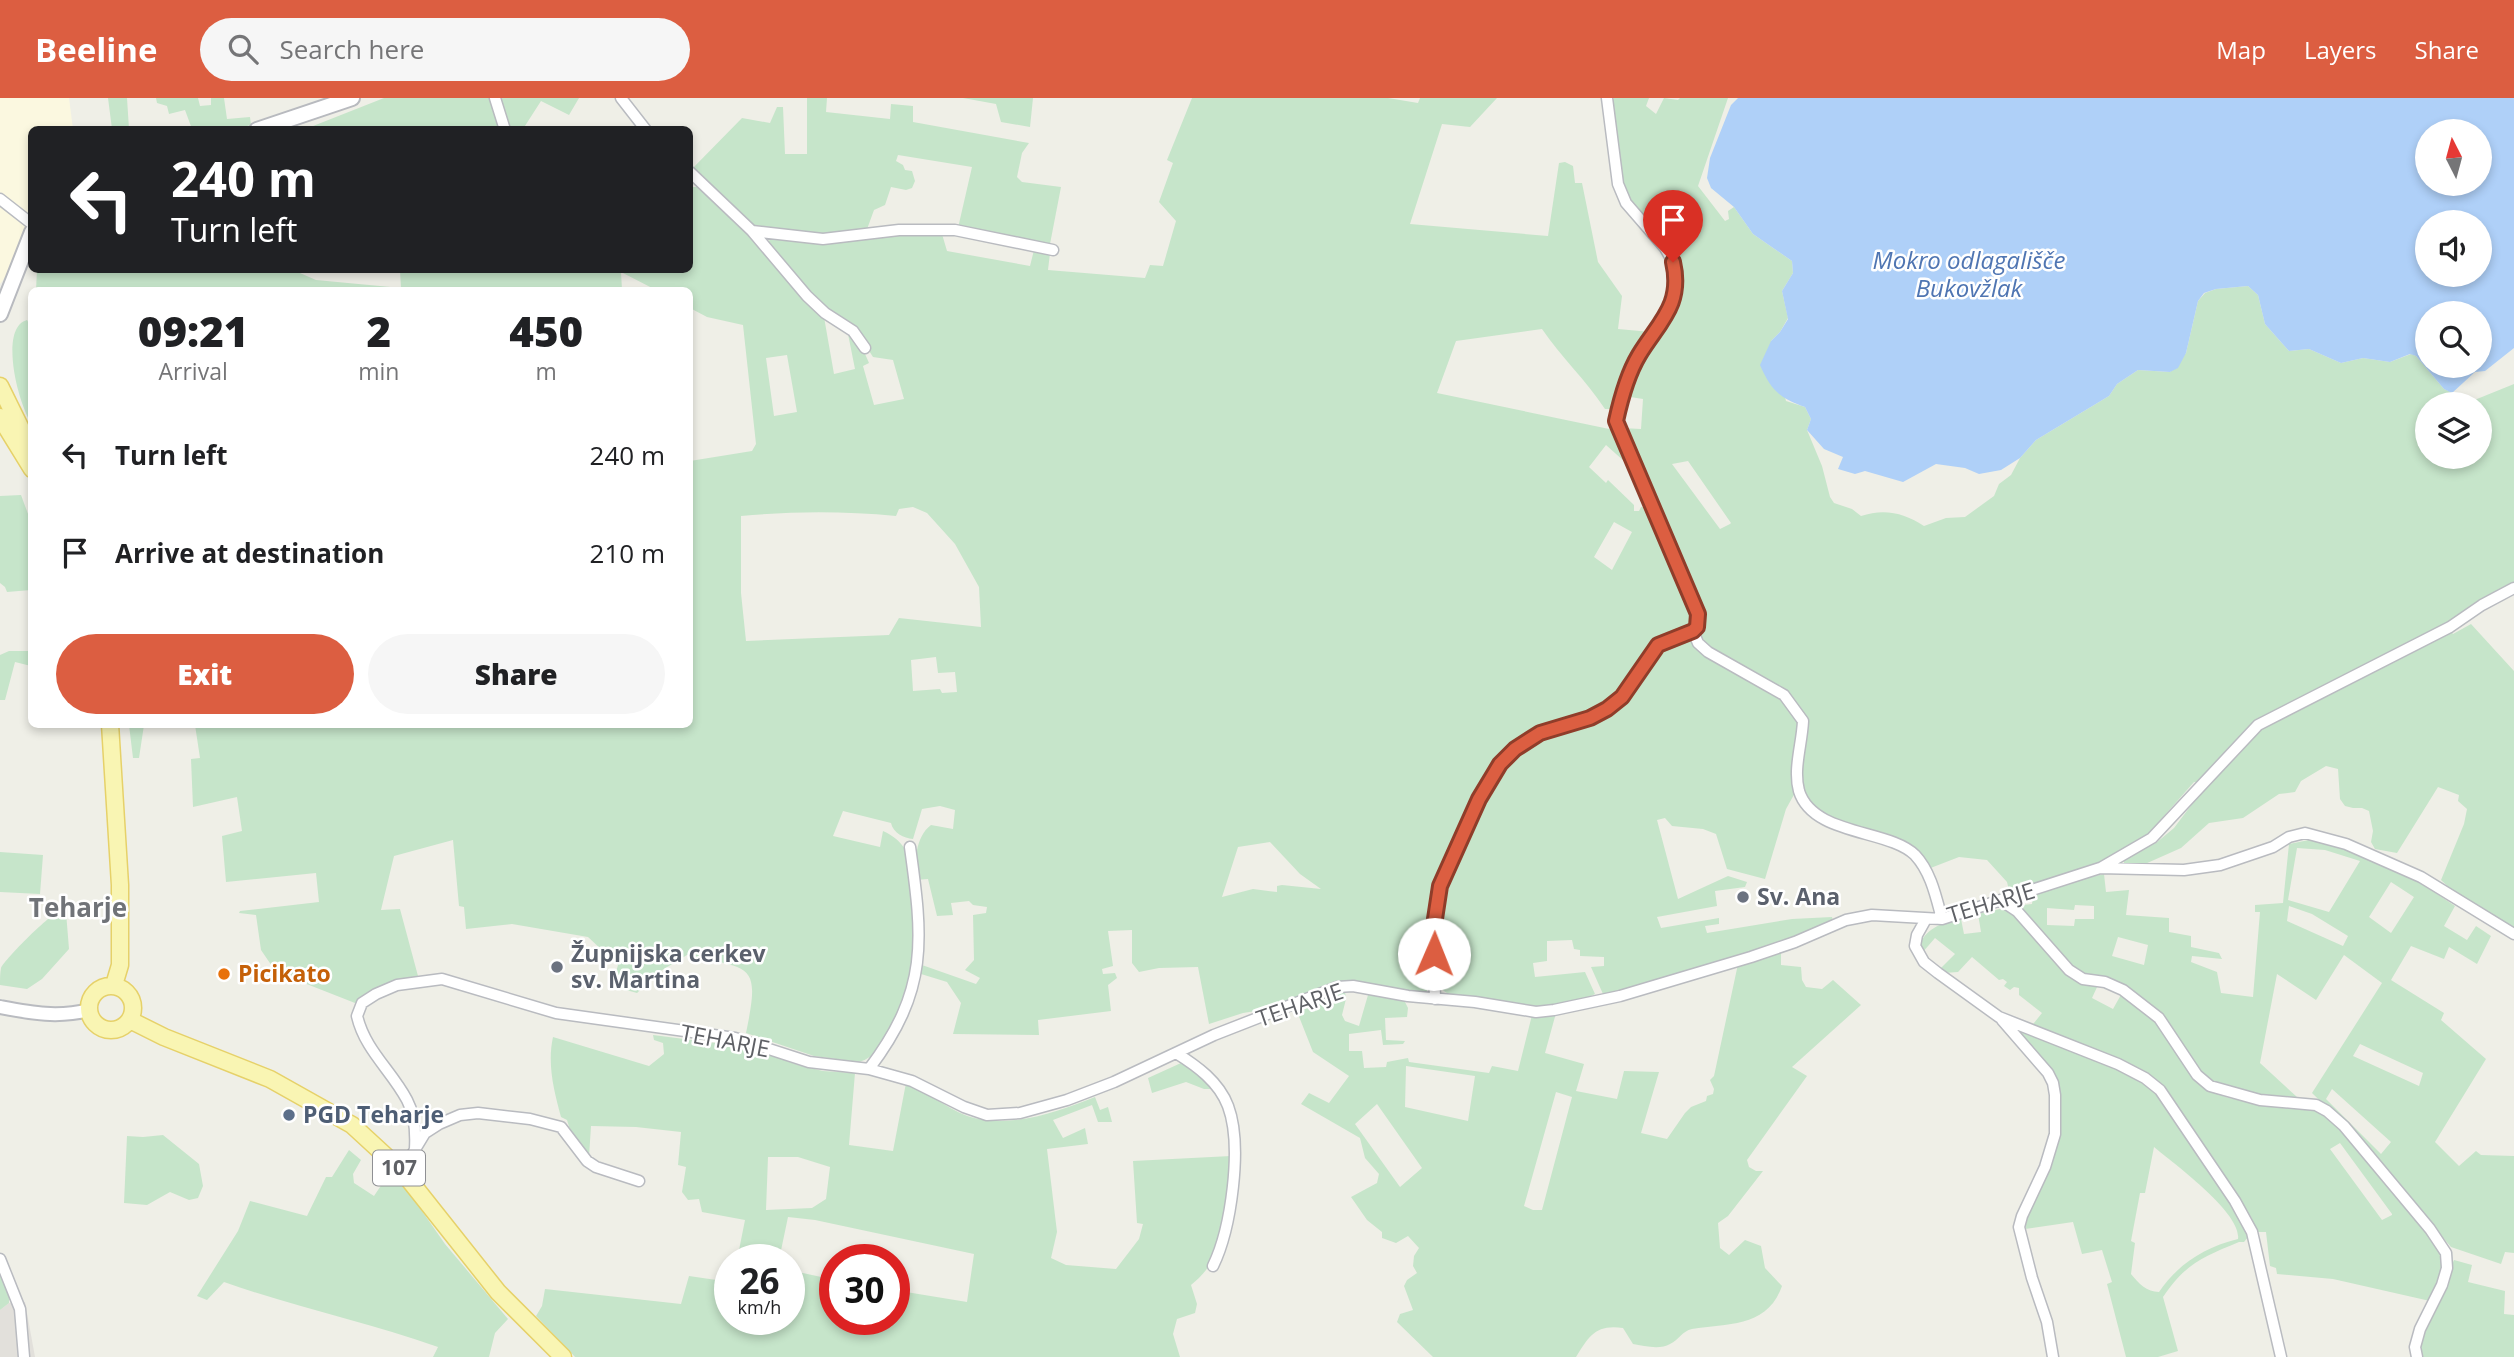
<!DOCTYPE html>
<html lang="en">
<head>
<meta charset="utf-8">
<style>
  :root { --surface:#fff; --page:#f6f6f6; --text:#202124; --muted:#757577; --accent:#dc5e41 }
  body { margin:0; font-family:"Open Sans",sans-serif; background:var(--page); color:var(--text); height:100vh; display:flex; flex-direction:column; font-size:26px; white-space:nowrap }
  * { box-sizing:border-box; margin:0 }
  p { font-size:23px; color:var(--muted) }
  .icon { flex:none; width:38px; height:38px; fill:none; stroke:currentColor; stroke-width:2; stroke-linecap:round; stroke-linejoin:round }
  .map { position:relative; flex:1; overflow:hidden }
  .panel { position:absolute; left:28px; top:189px; width:665px; height:441px; display:flex; flex-direction:column; background:var(--surface); border-radius:10px; box-shadow:0 4px 10px #0003 }
  .panel>* { flex:none }
  .hud { position:absolute; left:28px; top:28px; width:665px; height:147px; border-radius:10px; box-shadow:0 4px 10px #0003; background:#202124; color:#fff; overflow:hidden }
  .needle { width:46px; rotate:354deg }
  .fabs { position:absolute; left:2415px; top:21px; display:grid; gap:14px }
  .fabs a { display:grid; place-items:center; width:77px; height:77px; border-radius:50%; background:var(--surface); box-shadow:0 4px 10px #0003; font-size:35px }
  .speed { position:absolute; left:714px; top:1146px; display:flex; gap:14px; font-size:35px; font-weight:700; text-align:center }
  .speed>* { display:grid; place-content:center; width:91px; height:91px; border-radius:50%; background:var(--surface); box-shadow:0 4px 10px #0003; line-height:1 }
  .speed small { font-size:18px; font-weight:400 }
  .speed .limit { border:10px solid #d22; background:#fff; color:#111 }
  .pin { position:absolute; display:grid; place-items:center; width:60px; height:60px; color:#fff; margin:-72px -30px; border-radius:50% 50% 50% 0; rotate:-45deg; box-shadow:0 0 7px #0007 }
  .pin .icon { rotate:45deg }
  .me { position:absolute; width:77px; margin:-38px; rotate:1deg; stroke-linejoin:round; filter:drop-shadow(0 0 5px #0008) }
  .turn { display:flex; align-items:center; gap:24px; height:147px; padding:0 28px; font-size:32px }
  .turn .icon { width:91px; height:91px; stroke-width:2.5 }
  .turn b { display:block; font-size:49px; line-height:60px }
  .eta { display:flex; justify-content:space-evenly; align-items:center; height:119px; text-align:center }
  .eta b { font-size:42px; font-weight:800; line-height:49px }
  .button { display:flex; gap:14px; margin-top:auto; padding:14px 28px }
  .button a { flex:1; height:80px; border-radius:42px; background:var(--accent); color:#fff; font-size:28px; font-weight:800; line-height:80px; text-align:center }
  .button a+a { background:var(--page); color:var(--text) }
  ul { padding:0; list-style:none }
  li { display:flex; align-items:center; gap:21px; height:98px; padding:0 28px }
  li div { flex:1 }
  li b { display:block; font-size:26px }
  li em { font-style:normal }
  header { display:flex; align-items:center; gap:42px; box-sizing:border-box; height:98px; padding:0 35px; background:var(--accent); color:#fff }
  header strong { font-size:33px }
  nav { display:flex; gap:38px; margin-inline-start:auto; font-size:24px }
  .search { width:490px; height:63px; background:var(--page); display:flex; align-items:center; gap:18px; box-sizing:border-box; padding:0 24px; border-radius:38px; color:var(--muted); font-size:26px }
  .map>svg:first-child { display:block }
</style>
</head>
<body>
<header>
<strong>Beeline</strong>
<div class="search"><svg class="icon" aria-label="search" viewBox="0 0 24 24"><circle cx="10" cy="10" r="6"/><path d="M15 15l6 6"/></svg>Search here</div>
<nav><a>Map</a><a>Layers</a><a>Share</a></nav>
</header>
<div class="map">
<svg width="2514" height="1259" viewBox="0 0 2514 1259">
  <rect width="100%" height="100%" fill="#efefe7"/>
  <path fill="#fbf8e0" d="M0,0H69L73,31L32,32L31,123L10,173L0,186Z"/>
  <path fill="#e2e0db" d="M25,1204L35,1259H0V1212L9,1205Z"/>
  <path fill="#c6e5ca" fill-rule="evenodd" d="M108,0H127L129,31H112Z
    M156,0H198L200,8L211,7V0H224L227,21L250,19L251,27L236,31H192L185,12L169,16L167,8L157,5Z
    M384,0H492L503,32H303Z
    M497,0H579L569,17L541,3L523,31L508,32Z
    M807,0H827L826,14L890,21L891,6L913,8V24L1029,45L1022,55L1017,79L1022,84L1061,89L1050,146L1041,148L958,130L972,69L898,57L896,63L903,67L905,72L912,73L915,83L912,90L906,92L891,89L885,107L874,112L866,134C833,137 771,143 743,121C724,107 708,88 691,72L742,20L770,25L777,9H783L785,56H807Z
    M963,0H1033L1030,29L1001,24L996,6Z
    M1192,0H1388L1418,5L1420,0H1497L1470,29L1442,26L1410,126L1548,138L1559,65L1565,64L1573,68L1575,85H1582L1598,164L1622,198L1618,231L1651,234L1635,251L1612,311H1605C1586,282 1561,259 1542,231L1456,243L1437,295L1614,332L1625,349L1628,363L1625,364L1606,347L1589,369L1606,385L1608,382L1634,407V413H1639L1641,409H1645L1652,417L1690,501L1695,527L1650,549L1630,582L1612,603L1589,617L1540,631L1512,646L1498,661L1476,699L1434,787L1428,826L1427,893L1423,896L1336,886L1268,911L1243,915L1209,926L1198,869L1159,870L1139,874L1132,865V832L1108,833L1113,868L1102,871L1103,876L1115,875L1117,880L1108,887L1111,913L1038,922L1039,937L953,936L961,905L947,884L921,876L922,867L976,886L980,880L965,872L974,862L973,817L986,815L987,809L973,807L969,803L951,805L953,817L937,818L928,781L915,782C915,764 915,739 931,727L953,731L955,712L940,708L922,711L913,741C904,740 893,735 891,725L843,713L833,738L880,749L883,733C893,737 904,746 907,756C912,791 922,835 914,869C910,891 901,910 891,930C883,944 875,960 859,964L814,958L746,935C761,863 751,872 687,857L659,874L637,895L612,888L618,867L588,839L512,826L466,831L464,809L459,808L453,742L394,758L381,812L400,811L418,878L381,888L355,905L276,874L261,852L256,817L239,815L240,813L319,804L316,775L226,784L222,738L242,733L237,699L193,709L191,661L200,660L195,627L690,626V363L752,353L756,346L743,227L707,219L690,210V192H656L621,174L622,192H36L37,172H293L316,182L401,190L400,172H690V89H702L751,136L824,219L834,276L855,271L847,231L862,249L869,265L863,268L874,307L904,301L893,262L873,259L862,242L817,205L767,146L771,140L821,146L888,138L942,136L947,153L1030,168L1034,152L1050,155L1048,172L1145,180L1150,167L1163,168L1176,123L1159,104L1173,65L1167,62ZM787,257L797,314L774,318L766,260ZM913,409L927,415L955,446L979,489L981,529L899,520L889,537L746,543L741,495V418C794,413 844,413 896,418L899,411ZM1614,424L1632,434L1612,472L1594,459ZM936,559L938,575L955,574L957,594L942,595L940,591L913,593L911,562ZM1270,744L1300,776L1321,791L1282,787L1277,788V794L1253,791L1222,799L1238,749Z
    M1614,0H1649L1646,8L1656,16L1664,0L1678,2L1680,0H1728L1698,88L1725,123L1729,121L1728,113L1734,109L1753,136L1792,163L1793,175L1782,193L1788,220L1780,234L1771,243L1786,303L1805,309L1811,321L1807,332L1822,368L1830,399L1834,405L1852,411L1861,418C1884,410 1905,415 1924,428L1946,420L1965,419L1994,398L1999,386L2011,377L2020,360L2036,342L2109,298L2117,286L2138,272L2170,274L2186,255L2198,203L2205,195L2216,191L2248,188L2258,197L2265,226L2289,253L2309,251L2341,265L2363,260L2390,264L2411,256L2416,258L2444,291L2472,303L2514,286V487L2482,501L2447,527L2453,536L2471,526L2514,573V831L2458,798L2441,782L2464,726L2467,711L2458,703L2459,697L2438,689L2397,755L2375,751L2371,744L2373,733L2369,713L2362,710H2353L2345,708L2340,701L2338,671L2326,668L2301,683L2295,694L2279,696L2243,720L2209,725L2181,750L2145,766L2124,765V759L2156,745L2174,730L2208,685L2194,684L2142,743L2093,768L2010,797L2007,784L1987,762L1959,759L1928,771L1916,753L1827,719L1796,693L1786,711L1765,781L1727,771L1716,736L1703,731L1672,728L1665,720L1657,722L1678,801L1728,778L1747,784L1745,789L1715,793L1717,808L1657,819L1661,830L1719,820V826L1705,828L1707,835L1792,821L1832,819L1833,823C1783,848 1728,861 1675,876C1651,883 1628,892 1603,896L1591,869L1604,868V859L1580,858V852L1574,851L1572,842L1547,843V863L1533,865L1535,879L1585,874L1595,896C1551,921 1493,903 1447,895L1441,891V809L1447,787L1471,732L1512,658L1540,637L1614,611L1660,548L1695,537L1701,531L1703,516L1700,508L1622,330L1641,331L1643,301L1624,298L1642,257L1673,218L1681,196L1680,178L1635,110L1625,91L1619,72L1612,5ZM2427,306H2480V359H2427ZM1688,363L1731,425L1730,426L1720,431L1672,366Z
    M27,222L32,231L31,325C16,300 0,229 27,222Z
    M21,397L31,424V492L7,494L5,489L0,485V398Z
    M9,553H31V568L15,564L5,602H0V557Z
    M129,627H144L139,660H133Z
    M2309,742C2362,750 2412,778 2455,808L2444,828L2467,842L2476,828L2491,838L2477,866L2449,849L2444,861L2411,848L2391,882L2444,915L2441,922L2486,961L2435,1044L2459,1068L2476,1053L2481,1057L2514,1058V1155L2505,1154L2501,1166L2451,1149L2347,1029L2312,995L2382,885L2344,857L2316,902L2277,876L2260,965L2297,999H2262L2207,982L2142,901L2115,882L2081,877L2069,869L2025,816L2022,807L2032,806L2033,798L2072,783L2104,776L2106,794L2129,792L2126,817L2169,820V834L2191,838V849L2219,855L2222,861L2192,858L2191,864L2217,874L2221,895L2253,899L2260,814H2255V807L2283,805L2289,746ZM2297,750L2325,752L2360,763L2329,814L2288,802ZM2391,784L2414,799L2391,835L2369,819ZM2075,807L2094,808V821H2075L2074,828L2047,827V810L2074,812ZM2289,808L2312,816L2348,838L2343,848L2287,823ZM2118,839L2148,847L2144,867L2112,858ZM2360,946L2423,975L2419,988L2353,958ZM2332,991L2391,1044L2381,1056L2326,1001Z
    M0,754L43,757L40,796L0,794Z
    M2004,810L2012,813L2069,875L2098,887L2092,900L2113,911L2122,895C2135,906 2150,916 2163,929C2177,945 2196,983 2212,993C2241,1010 2276,999 2307,1007C2321,1011 2331,1021 2342,1031L2439,1149C2446,1173 2441,1182 2430,1203L2333,1181L2277,1176L2276,1170L2270,1168L2266,1134H2257L2251,1119L2160,989L2030,930L2042,915L2019,897V890L2014,889L2010,892L2004,888L2007,884L2003,881L1999,882L1972,859L1958,874L1944,875L1939,872L1955,856L1935,840L1922,855L1919,846C1930,828 1942,825 1961,821L1964,836L1981,834L1978,816ZM2340,1045L2392,1116V1117L2382,1122L2330,1051Z
    M60,813L66,814L69,851L42,881L27,891L0,887C0,881 0,875 1,870C6,860 51,815 60,813Z
    M1781,852V867L1801,869L1802,882L1806,889L1822,891L1833,882L1861,907L1792,969L1807,978L1747,1062L1749,1069L1756,1073H1763L1728,1118L1718,1125L1720,1150L1729,1157L1745,1142L1761,1148L1765,1170L1782,1188C1767,1230 1729,1225 1692,1231C1682,1233 1679,1242 1670,1246C1660,1252 1644,1248 1633,1246L1623,1230C1596,1226 1589,1238 1576,1259H1433L1397,1224L1400,1216L1413,1212L1404,1188L1407,1182L1417,1175L1413,1168L1414,1158L1419,1150L1408,1138L1396,1145L1382,1140V1134L1367,1122L1351,1099L1377,1085L1379,1076L1365,1060L1360,1040L1301,1006L1309,995L1329,1005L1349,978L1313,954L1296,911L1329,896L1345,894L1346,901L1342,917L1345,923L1359,928L1368,897L1404,902L1408,910L1407,919L1385,920L1386,942L1405,943L1403,946L1383,947L1381,932L1349,936V953H1362L1364,970L1386,969L1387,964L1408,960L1409,964L1489,975L1492,968L1518,973L1532,917L1556,915L1545,955L1584,966L1576,993L1617,1001L1624,973L1659,974L1641,1035L1667,1041L1685,1015L1691,1009L1706,1003L1707,998L1713,996L1714,991L1710,982L1714,978L1738,866ZM1406,968L1475,978L1468,1023L1405,1009ZM1556,994L1572,999L1542,1112H1533L1524,1108ZM1377,1006L1422,1070L1400,1089L1355,1026Z
    M2015,930L2130,974L2156,994L2232,1104L2249,1138L2244,1144H2239C2203,1159 2186,1165 2163,1199L2178,1253L2158,1259H2126L2107,1186L2112,1184L2102,1152L2082,1156L2073,1124L2025,1131L2029,1112L2049,1070L2059,996ZM2154,1049C2173,1065 2242,1115 2238,1141C2205,1149 2178,1166 2159,1194C2147,1194 2138,1185 2131,1176L2135,1145L2131,1143L2140,1095H2145Z
    M653,937L747,949L798,967L823,973L855,975L849,1047L893,1053L906,985C925,993 940,1005 958,1014C1001,1035 1055,1015 1095,999L1100,1012L1108,1009L1112,1024H1098L1092,1007L1053,1022L1063,1040L1085,1030L1088,1046L1047,1051L1057,1134L1051,1160L1066,1167L1116,1171L1139,1141L1143,1126L1137,1125L1133,1063L1231,1058C1233,1080 1224,1136 1215,1157C1210,1169 1201,1179 1191,1187L1197,1206L1195,1215L1177,1221L1173,1236L1180,1259H575L536,1218L542,1208L545,1191L681,1206L689,1178L730,1184V1222H789V1172L835,1182V1222H894V1192L967,1204L974,1156L815,1122L788,1119L779,1162H737L745,1122L702,1114L699,1101L688,1102L682,1094L686,1069L678,1067L681,1034L636,1029L591,1028L589,1059L571,1035L567,1022L561,1019C554,993 547,966 553,939L649,968L664,956L663,945L654,942ZM768,1059H798L830,1069L826,1101L812,1110L766,1112Z
    M1181,965L1190,968L1212,991H1204L1186,984L1152,995L1148,980Z
    M163,1037L199,1066L203,1088L198,1100L189,1102L170,1094L147,1107L124,1105L127,1038L143,1039Z
    M349,1052L361,1062L353,1076L354,1085L374,1098L390,1074L408,1093L445,1146L508,1221L495,1235L489,1259H433L438,1249C367,1224 295,1209 224,1184L207,1202L197,1198L238,1133L250,1103L307,1118L326,1079H332Z
    M2454,1162L2472,1167L2468,1184L2505,1193L2504,1216L2514,1217V1259H2421V1239Z
    M0,1174L9,1192V1205L0,1212Z"/>
  <path fill="#afd0f8" fill-rule="evenodd" d="M1738,0H2514V250L2485,273L2475,274L2452,295L2444,291L2416,258L2410,256L2390,264L2363,260L2341,265L2309,251L2289,253L2265,226L2258,197L2248,188L2216,191L2204,195L2198,203L2186,255L2178,270L2170,274L2138,272L2117,286L2109,298L2036,342L2020,360L2001,372L1979,376L1965,370L1936,366L1903,384L1865,373L1855,376L1838,371L1843,359L1824,351L1807,332L1811,321L1805,309C1779,300 1771,292 1760,267L1771,243L1780,234L1788,221L1782,193L1793,175L1792,163L1753,136L1734,109L1711,90L1707,80L1710,60L1731,7ZM2427,33H2480V86H2427ZM2427,124H2480V177H2427ZM2427,215H2480V268H2427Z"/>
  <g fill="none" stroke-linecap="round" stroke-linejoin="round">
    <g stroke="#b9bbc0" stroke-width="13">
      <path id="minor" d="M495,0L505,32
        M621,0L646,32
        M690,74L752,133L807,198L825,215L853,233L865,250
        M0,101L32,126
        M752,133L823,141L899,132H955L1053,152
        M1693,533L1698,545L1708,554L1784,597L1803,623C1802,646 1793,671 1799,693C1813,738 1889,731 1915,757C1931,774 1936,799 1942,821
        M2102,769L2152,740L2258,627L2450,529L2482,507L2514,490
        M2002,803L2017,813L2069,872L2083,881L2105,884L2123,892L2159,920L2197,977L2210,988L2260,1002L2316,1007L2327,1013L2344,1028L2430,1131L2446,1155L2447,1170L2442,1187L2420,1231L2415,1249L2417,1259
        M1926,821L1917,837L1915,848L1924,864L1938,875L1999,919L2118,966L2145,980L2160,992L2235,1103L2252,1134L2281,1259
        M1435,901L1433,834L1440,788L1479,701L1500,666L1515,651L1540,635L1590,620L1607,611L1622,599L1658,547L1693,533L1697,529L1698,516L1616,323L1623,291L1638,258L1667,218L1677,180L1673,164L1665,150L1626,105L1618,86L1607,0
        M2002,922L2048,975L2053,985L2055,997V1036L2045,1069L2022,1118L2019,1129L2032,1180L2047,1224L2053,1259
        M1176,955C1197,968 1219,984 1228,1008C1243,1048 1231,1131 1213,1168
        M869,971C929,892 923,842 910,749
        M415,1051C416,1034 415,1017 407,1002C391,972 365,952 357,918L362,905L376,896L397,887L442,881L556,915L735,940L809,964L869,971L912,983L964,1009L987,1017L1020,1015L1067,1002L1114,984L1214,937L1337,889L1353,888L1408,898L1475,904L1536,914L1554,912L1620,898L1751,859L1795,844L1846,822L1872,817L1942,821L2100,770L2184,772L2220,767L2273,749L2289,739L2305,735L2346,746L2421,779L2514,836
        M402,1073L425,1035L439,1026L460,1017L478,1015L530,1021L561,1029L587,1063L596,1069L639,1083
        M0,1161L20,1211L24,1259"/>
    </g>
    <g stroke="#b9bbc0" stroke-width="16">
      <path id="tertiary" d="M0,909C32,915 57,920 89,912"/>
    </g>
    <g stroke="#b8babf" stroke-width="18">
      <path id="secondary" d="M257,32L352,0
        M0,216L32,134"/>
    </g>
    <g stroke="#e6d169" stroke-width="19">
      <path id="primary" d="M0,288L32,353
        M0,319L32,371
        M110,626L120,787V867L114,887
        M89 910a22 22 0 1 1 44 0a22 22 0 1 1-44 0Z
        M130,922L164,939L270,981L352,1027L402,1073L498,1194L563,1259"/>
    </g>
    <use href="#minor" stroke="#fff" stroke-width="10"/>
    <use href="#tertiary" stroke="#fff" stroke-width="12"/>
    <use href="#secondary" stroke="#fff" stroke-width="14"/>
    <use href="#primary" stroke="#f9f5b3" stroke-width="16"/>
  </g>
  <g fill="none" stroke-linecap="round" stroke-linejoin="round">
    <g stroke="#8f3d2a" stroke-width="18">
      <path id="route" d="M1434,856L1433,834L1440,788L1479,701L1500,666L1515,651L1540,635L1590,620L1607,611L1622,599L1658,547L1693,533L1697,529L1698,516L1616,323C1621,300 1627,277 1639,257C1659,224 1683,207 1673,164"/>
    </g>
    <use href="#route" stroke="#dc5e41" stroke-width="12"/>
  </g>
  <g fill="#6b7280" stroke="#fff" stroke-width="2.5">
    <circle cx="1743" cy="799" r="7"/>
    <circle cx="557" cy="869" r="7"/>
  </g>
  <circle fill="#e8710a" stroke="#fff" stroke-width="2.5" cx="224" cy="876" r="7"/>
  <circle fill="#5c6f8a" stroke="#fff" stroke-width="2.5" cx="289" cy="1017" r="7"/>
  <g text-anchor="middle" stroke-width="5" stroke-linejoin="round" paint-order="stroke">
    <rect fill="#fff" stroke="#8f9094" stroke-width="2" x="373" y="1052.5" width="52" height="35" rx="5"/>
    <g font-size="21" font-weight="bold" fill="#5f6166">
      <text x="399" y="1077">107</text>
    </g>
    <g font-size="23" font-weight="bold" fill="#5b616d" stroke="#fff" text-anchor="start">
      <text x="1757" y="807">Sv. Ana</text>
      <text x="571" y="864">Župnijska cerkev<tspan x="571" dy="26">sv. Martina</tspan></text>
    </g>
    <g font-size="23" fill="#5f6166" stroke="#fff">
      <text transform="translate(1991 805) rotate(-17)" y="8">TEHARJE</text>
      <text transform="translate(1300 907) rotate(-19)" y="8">TEHARJE</text>
      <text transform="translate(725 943) rotate(11)" y="8">TEHARJE</text>
    </g>
    <g font-size="23" font-weight="bold" fill="#c56008" stroke="#fff" text-anchor="start">
      <text x="238" y="884">Picikato</text>
    </g>
    <g font-size="23" font-weight="bold" fill="#4e5e75" stroke="#fff" text-anchor="start">
      <text x="303" y="1025">PGD Teharje</text>
    </g>
    <g font-size="24" font-style="italic" fill="#4f75b2" stroke="#fff">
      <text x="1969" y="171">Mokro odlagališče<tspan x="1969" dy="28">Bukovžlak</tspan></text>
    </g>
    <g font-size="26" font-weight="bold" fill="#707378" stroke="#fff">
      <text x="78" y="819">Teharje</text>
    </g>
  </g>
</svg>
<div class="fabs">
<a><svg class="needle" viewBox="-14 -14 28 28"><path d="M0-13l5 13h-10z" fill="#e53935"/><path d="M0 13l5-13h-10z" fill="#757577"/></svg></a>
<a><svg class="icon" aria-label="sound" viewBox="0 0 24 24"><path d="M4 9h4l5-4v14l-5-4H4zM17 9q2 3 0 6"/></svg></a>
<a><svg class="icon" aria-label="search" viewBox="0 0 24 24"><circle cx="10" cy="10" r="6"/><path d="M15 15l6 6"/></svg></a>
<a><svg class="icon" aria-label="layers" viewBox="0 0 24 24"><path d="M12 4l9 5-9 5-9-5zM3 14l9 5 9-5"/></svg></a>
</div>
<div class="speed"><div>26<small>km/h</small></div><div class="limit">30</div></div>
<div class="pin" style="left:1673px;top:164px;background:#d93025"><svg class="icon" aria-label="arrive" viewBox="0 0 24 24"><path d="M6 21V4h12l-3 4 3 4H6"/></svg></div>
<svg class="me" style="left:1434px;top:856px" viewBox="-20 -20 40 40"><circle r="19" fill="#fff"/><path d="M0-13L10 11 0 6-10 11z" fill="#dc5e41"/></svg>
<div class="hud">
<div class="turn"><svg class="icon" aria-label="left" viewBox="0 0 24 24"><path d="M17 20v-9H6M10 6l-5 5 5 5"/></svg><div><b>240 m</b>Turn left</div></div>
</div>
<section class="panel">
<div class="eta">
<div><b>09:21</b><p>Arrival</p></div>
<div><b>2</b><p>min</p></div>
<div><b>450</b><p>m</p></div>
</div>
<ul>
<li><svg class="icon" aria-label="left" viewBox="0 0 24 24"><path d="M17 20v-9H6M10 6l-5 5 5 5"/></svg><div><b>Turn left</b></div><em>240 m</em></li>
<li><svg class="icon" aria-label="arrive" viewBox="0 0 24 24"><path d="M6 21V4h12l-3 4 3 4H6"/></svg><div><b>Arrive at destination</b></div><em>210 m</em></li>
</ul>
<div class="button"><a>Exit</a><a>Share</a></div>
</section>
</div>
</body>
</html>
